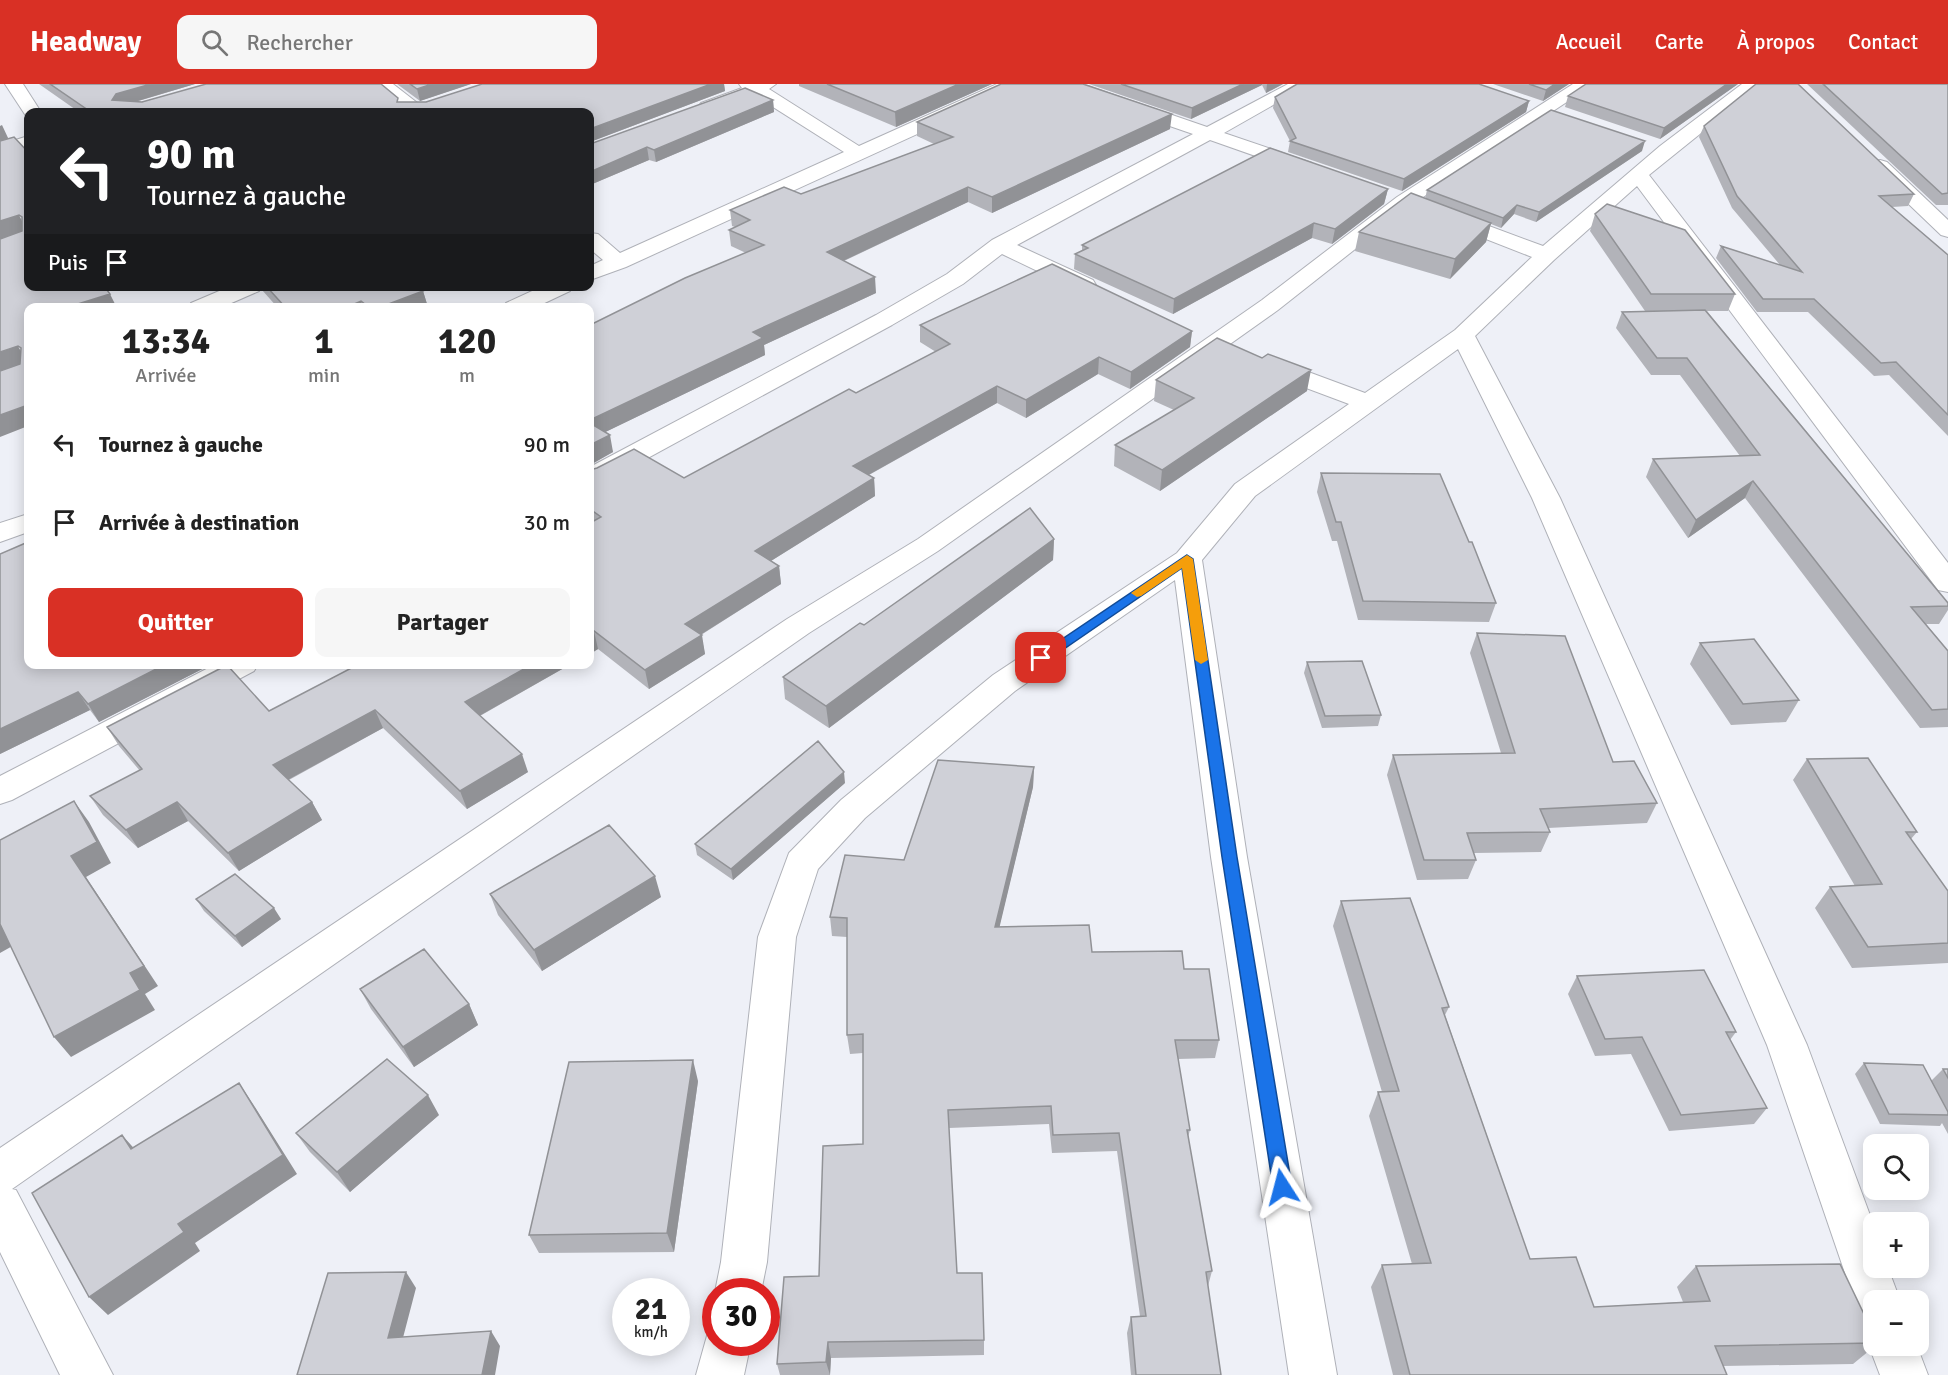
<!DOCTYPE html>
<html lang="fr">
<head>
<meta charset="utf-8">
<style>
  :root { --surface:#fff; --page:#f6f6f6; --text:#222; --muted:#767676; --accent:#d93025 }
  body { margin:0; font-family:Signika,sans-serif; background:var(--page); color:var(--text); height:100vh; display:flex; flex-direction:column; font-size:22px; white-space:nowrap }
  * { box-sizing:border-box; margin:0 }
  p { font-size:20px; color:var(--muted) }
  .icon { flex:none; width:33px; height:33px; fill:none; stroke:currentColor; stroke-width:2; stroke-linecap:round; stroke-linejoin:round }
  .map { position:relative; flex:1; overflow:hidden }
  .sheet { position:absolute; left:24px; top:219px; width:570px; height:366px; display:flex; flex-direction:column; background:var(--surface); border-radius:12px; box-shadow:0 3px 15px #0003 }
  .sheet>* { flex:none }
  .top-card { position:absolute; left:24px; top:24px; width:570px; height:183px; border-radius:12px; box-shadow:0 3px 15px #0003; background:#202124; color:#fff; overflow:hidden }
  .buttons { position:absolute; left:1863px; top:1050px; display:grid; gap:12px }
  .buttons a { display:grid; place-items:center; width:66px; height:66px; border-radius:12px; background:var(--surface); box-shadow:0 3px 15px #0003; font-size:30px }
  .speed { position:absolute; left:612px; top:1194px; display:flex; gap:12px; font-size:30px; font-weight:700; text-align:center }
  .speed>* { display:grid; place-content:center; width:78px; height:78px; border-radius:50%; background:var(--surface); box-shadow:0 3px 15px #0003; line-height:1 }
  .speed small { font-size:15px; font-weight:400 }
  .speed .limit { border:9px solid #d22; background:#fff; color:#111 }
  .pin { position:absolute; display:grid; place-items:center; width:51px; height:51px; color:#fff; margin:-26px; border-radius:12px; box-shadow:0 3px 9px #0006 }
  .me { position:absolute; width:66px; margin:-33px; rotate:351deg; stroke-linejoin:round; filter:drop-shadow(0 0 4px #0008) }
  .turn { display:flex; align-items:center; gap:21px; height:126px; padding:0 24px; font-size:27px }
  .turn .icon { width:78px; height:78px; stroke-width:2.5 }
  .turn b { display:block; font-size:42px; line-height:51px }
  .then { display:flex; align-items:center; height:57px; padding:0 24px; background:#0003; gap:12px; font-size:22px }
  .eta { display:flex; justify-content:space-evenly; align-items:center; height:102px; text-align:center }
  .eta b { font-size:36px; font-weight:800; line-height:42px }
  .primary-button { display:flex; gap:12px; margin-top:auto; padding:12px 24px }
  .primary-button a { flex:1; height:69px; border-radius:12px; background:var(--accent); color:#fff; font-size:24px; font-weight:800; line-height:69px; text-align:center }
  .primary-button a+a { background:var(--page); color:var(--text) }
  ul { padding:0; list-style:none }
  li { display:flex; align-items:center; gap:18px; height:78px; padding:0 24px }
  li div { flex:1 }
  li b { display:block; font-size:22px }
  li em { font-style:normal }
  header { display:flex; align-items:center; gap:36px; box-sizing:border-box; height:84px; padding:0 30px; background:var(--accent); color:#fff }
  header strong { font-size:28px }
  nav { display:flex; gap:33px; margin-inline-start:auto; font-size:21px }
  .search { width:420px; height:54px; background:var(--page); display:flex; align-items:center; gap:15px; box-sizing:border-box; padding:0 21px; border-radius:12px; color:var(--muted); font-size:22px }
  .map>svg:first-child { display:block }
</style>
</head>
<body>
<header>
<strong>Headway</strong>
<div class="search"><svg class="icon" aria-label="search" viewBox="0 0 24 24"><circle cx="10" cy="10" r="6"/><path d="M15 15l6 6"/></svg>Rechercher</div>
<nav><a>Accueil</a><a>Carte</a><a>À propos</a><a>Contact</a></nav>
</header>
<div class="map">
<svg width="1948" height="1291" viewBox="0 0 1948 1291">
  <rect width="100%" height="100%" fill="#eef0f7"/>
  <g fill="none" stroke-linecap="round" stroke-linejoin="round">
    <g stroke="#afb1b8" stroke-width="2">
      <path id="minor" d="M5,0H23L41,28H28V33L26,32Z
        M373,0H393L429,28H409Z
        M739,0H776L769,5L859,62L997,0H1021L1018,4L626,183L590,196V182L603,176L590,165V149L598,150L620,169L844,68L754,11L707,28L698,23L701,19L742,4Z
        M1056,0H1082L1207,43L1288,0H1310L1224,49L1312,79L1315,83L1312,87H1298L1210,56L1017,161L1093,196L1096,201L1093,206H1077L1002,170L963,200L892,241L600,400L590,402V383L876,231L947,190L992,156L1193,50L1059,4Z
        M1573,0H1594L1411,121L1278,226L938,467L809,549L12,1105L16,1106L113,1291H60L0,1168V1064L787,535L918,455L1262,216L1397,113Z
        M1742,0H1762L1649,91L1948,479V508L1938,506L1637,102L1554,176L1475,252L1560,414L1807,961L1874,1142V1184H1888L1900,1216H1874V1238L1860,1233L1767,961L1532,414L1458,265L1255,412L1202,476L1247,773L1337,1291H1289L1211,773L1175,496L1015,607L865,734L818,785L796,853L767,1178L761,1208H716V1210L715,1208L721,1178L758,853L789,769L841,716L993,591L1177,469L1235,400L1349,320L1258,286L1255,281L1258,276L1267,274L1276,276L1365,309L1455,246L1532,173L1440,137L1437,133L1440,129H1454L1543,162L1660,62Z
        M28,52V64L0,73V61Z
        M1880,76L1887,78L1948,136V153L1941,151L1873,86L1870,82L1873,78Z
        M231,202H262L259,207L220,224H188L191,219Z
        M543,202H573L570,207L534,224H503L506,219Z
        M28,430V448L0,458V439Z
        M216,580H258L254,587L12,716L0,720V692Z
        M716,1239V1258H751L744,1291H696L710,1241Z
        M1874,1251V1262H1917L1928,1291H1880L1869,1262Z"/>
    </g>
    <use href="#minor" fill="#fff" fill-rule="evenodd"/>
  </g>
  <path fill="#b2b3b9" d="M39,0H195L135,18H426L482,0H724L725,7L590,58V28H79Z
    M397,0H471L420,17Z
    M799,0H992L896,43L799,2Z
    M1089,0H1283L1266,9L1262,1L1191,35Z
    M1493,0H1569L1543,17Z
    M1738,0L1660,55L1565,23L1568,12Z
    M1807,0H1948V121H1936Z
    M1275,13L1529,17L1526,28L1402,107L1288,68L1290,57L1273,24Z
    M773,16L774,28L656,78L649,76L590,101V60Z
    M917,38L1170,45L992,129L968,118L844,177L876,209L764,261L765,271L605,348L613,368L590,381V241L746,169L731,162L729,146L735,143L732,142L730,126L801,110L934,60L917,52Z
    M1704,42L1914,110L1908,122L1892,123L1948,171V352L1889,291L1874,292L1808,228H1757L1716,174L1721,162L1780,181L1732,124L1699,53Z
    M1642,67L1536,138L1514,130L1501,144L1491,140L1486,158L1450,195L1355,167L1359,148L1425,115L1427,106Z
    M1388,105L1384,120L1332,160L1312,154L1173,230L1074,185L1075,170L1082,166V161Z
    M1595,130L1735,210L1728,227H1707L1948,519V526L1939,540H1926L1948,567V643L1920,644L1745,414L1688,454L1646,393L1653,375L1740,372L1680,291H1651L1616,244L1622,228L1645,227L1590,147Z
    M261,202H418L423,207L427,220L418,224H278L262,206Z
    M920,241L1192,247L1190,263L1130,305L1098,290L1026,334L997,319L869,391L874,394L875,412L771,477L779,482L781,500L701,551L705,570L649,605L598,565L590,570V386L684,394L856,309L936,268L920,258Z
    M1262,274L1307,307L1160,407L1114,382L1115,361L1174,326L1154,317L1156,296Z
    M1321,389L1496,519L1489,538L1358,536L1337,457H1332L1317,408Z
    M1054,455L1053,476L829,644L785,615L783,593L864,541Z
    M0,470L28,580H212L99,638L90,626L0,670Z
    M1477,549L1657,719L1647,739L1548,744L1550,748L1541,768L1474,769L1476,776L1468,795L1417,796L1387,691L1393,671L1501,669L1470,569Z
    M1700,559L1799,616L1786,638L1731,641L1690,580Z
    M1307,578L1381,631L1378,642L1322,644L1304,589Z
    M359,580H571L480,632L528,688L467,725L383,644L289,696L312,718L322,736L239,787L188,737L138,764L103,731L90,712L140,687L119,662L107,643L269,627Z
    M1807,675L1917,748L1911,755L1948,807V879L1852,884L1815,824L1830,803L1855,802L1793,696Z
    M1034,683L1033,703L999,843L1092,868L1184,885L1219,956L1215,974L1178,975L1190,1046L1188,1053L1212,1187L1208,1202L1221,1291H1131L1127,1249L1131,1233L1140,1232L1117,1067L1052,1069L1049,1040L949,1044L957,1189L984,1256V1271L831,1274L830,1291H780L777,1280L819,1192L863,1060V969L850,970L847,951V853L832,852L830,833L904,776Z
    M845,699L733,796L697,771L695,760Z
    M490,810L661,813L542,887L498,831Z
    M196,815L281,835L242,863L204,827Z
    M1341,817L1449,923L1445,931L1530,1175L1594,1223L1683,1218L1677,1203L1696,1182L1874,1251V1262H1875L1853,1280L1723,1282L1727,1291H1393L1371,1203L1382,1181L1412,1180L1369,1032L1378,1008H1382L1333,842Z
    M1577,892L1736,948L1730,956L1767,1024L1754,1040L1669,1047L1631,970L1595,972L1568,910Z
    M360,905L469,920L478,941L414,983L371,925Z
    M1864,979L1931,997L1943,985H1948V1050L1942,1039L1940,1042L1880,1040L1855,990Z
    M698,997L674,1168L539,1169L529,1151Z
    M439,1031L350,1108L310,1068L296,1049Z"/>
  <path fill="#919296" d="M151,0H195L121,22L112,16L116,10Z
    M432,0H471L420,17L417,5Z
    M711,0H724L725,7L590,58V45Z
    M959,0H992L896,43L895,28Z
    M1243,0H1262V1L1191,35L1192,24Z
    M1267,0H1283L1266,9Z
    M1555,0H1569L1543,17L1546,6Z
    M1727,0H1738L1660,55L1664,44Z
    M773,16L774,28L656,78L654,66Z
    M1529,17L1526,28L1402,107L1404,95Z
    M1172,30L1170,45L992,129V113Z
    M2,41L9,56L0,59V42Z
    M1645,57L1642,67L1536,138L1539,128Z
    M647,63L649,76L590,101V88Z
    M968,103V118L828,184L827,168Z
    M1388,105L1384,120L1332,160L1335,145Z
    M1517,121L1514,130L1501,144L1503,134Z
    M19,131L27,147L0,156V137Z
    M1314,139L1312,154L1173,230L1174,215Z
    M1491,139L1486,158L1450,195L1455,175Z
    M875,193L876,209L764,261L765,271L591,355L590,348V336L753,248Z
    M423,207L427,220L418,224H378Z
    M110,210L117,224H65Z
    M361,217L363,224H345Z
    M1192,247L1190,263L1130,305L1131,288Z
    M18,262L27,279L0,288V268Z
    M1099,273L1098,290L1026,334V316Z
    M1311,286L1307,307L1160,407L1162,386Z
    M997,302V319L854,399L853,382Z
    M28,321V342L0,353V331Z
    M610,351L613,368L590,381V361Z
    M874,394L875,412L758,485L755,467Z
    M1753,397L1745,414L1688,454L1696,436Z
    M1054,455L1053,476L829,644L826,622Z
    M779,482L781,500L689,558L685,540Z
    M594,547L598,565L590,570V549Z
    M702,551L705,570L649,605L645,586Z
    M166,580H212L99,638L88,620Z
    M533,580H571L472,636L465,618Z
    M78,608L90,626L0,670V645Z
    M375,626L383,644L282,699L273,681Z
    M522,670L528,688L467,725L460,707Z
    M1034,683L1033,703L995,862V843Z
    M844,688L845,699L733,796L731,785Z
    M74,717L89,738L111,779L86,793L158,902L145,910L155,926L71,973L54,953L130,889L71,772Z
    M177,718L188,737L138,764L126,746Z
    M312,718L322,736L239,787L228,769Z
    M655,792L661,813L542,887L534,866Z
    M274,824L281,835L242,863L235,852Z
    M0,840L16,860L0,869Z
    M469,920L478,941L414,983L403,963Z
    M693,976L698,997L674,1168L667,1149Z
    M239,999L253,1020L297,1090L195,1159L200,1167L108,1231L89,1213L178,1140Z
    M428,1011L439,1031L350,1108L337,1088Z
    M122,1051L140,1071L131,1065Z
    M406,1188L416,1204L399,1269L388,1254Z
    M491,1247L500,1262L495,1291H482Z
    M828,1258L831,1274L830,1291L826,1278Z"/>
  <path fill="#cfd0d7" stroke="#919296" stroke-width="1.5" d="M50,0H151L116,10L112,16L142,18L206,0H381L398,14L397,18H426L482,0H711L590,45V28H91Z
    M410,0H432L417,5Z
    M827,0H959L895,28Z
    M1001,0H1083L1172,30L992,113L968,103L827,168L875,193L753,248L763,254L590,336V241L685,194L764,161L729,146L750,136L730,126L784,103L801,110L953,53L917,38Z
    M1121,0H1243L1192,24Z
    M1297,0H1479L1529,17L1404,95L1290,57L1296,54L1275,13Z
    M1529,0H1555L1546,6Z
    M1586,0H1727L1664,44L1568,12Z
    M1756,0H1798L1914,110L1879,112L1948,171V331L1896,278L1881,279L1814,215H1763L1721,162L1802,188L1737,112L1704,42Z
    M1823,0H1948V109L1942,110Z
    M745,4L773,16L654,66L647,63L590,88V60Z
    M1551,26L1645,57L1539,128L1517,121L1503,134L1427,106Z
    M14,53L28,68V202H104L110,210L65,224H28V321L0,331V287L20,280L21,264L18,262L0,268V155L22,147V133L19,131L0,137V57Z
    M1270,64L1388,105L1335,145L1314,139L1174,215L1075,170L1088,164L1082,161Z
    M1411,109L1491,139L1455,175L1359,148Z
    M1607,120L1685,146L1735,210H1651L1595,130Z
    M1052,180L1192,247L1131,288L1099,273L1026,316L997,302L853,382L874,394L755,467L779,482L685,540L702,551L645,586L594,547L590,549V439L601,433L590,425V386L597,384L634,365L684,394L849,305L856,309L950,260L920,241Z
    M266,202H418L423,207L378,224H370L361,217L345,224H286Z
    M1705,226L1948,519V522L1911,523L1948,567V625L1932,626L1753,397L1696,436L1653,375L1760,371L1687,274H1657L1622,228Z
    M1217,254L1262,274L1268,270L1311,286L1162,386L1115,361L1194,314L1156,296Z
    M590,339L610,351L590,361Z
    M1321,389L1440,390L1469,458H1472L1496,519L1363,517L1341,438H1336Z
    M1030,424L1054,455L826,622L783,593L860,539L864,541Z
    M28,458V580H166L88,620L78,608L0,645V470Z
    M1477,549L1565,552L1613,678L1634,677L1657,719L1540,725L1550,748L1467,749L1476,776H1424L1393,671L1515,669Z
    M1754,555L1799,616L1743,620L1700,559Z
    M1362,577L1381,631L1325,632L1307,578Z
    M359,580H533L465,618L522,670L460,707L375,626L273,681L312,718L228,769L177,718L126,746L90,712L142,685L107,643L227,581L269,627Z
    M818,657L844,688L731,785L695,760Z
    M1868,674L1917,748H1906L1948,807V859L1868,863L1830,803L1882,800L1807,675Z
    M938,676L1034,683L995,843L1089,841L1092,868L1182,867L1184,885H1209L1219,956H1175L1190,1046H1187L1212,1187L1206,1188L1221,1291H1136L1131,1233L1146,1232L1119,1049L1053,1051L1051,1022L948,1026L957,1189H982L984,1256L828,1258L826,1278L777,1280L784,1193L819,1192L823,1062L863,1060V950L847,951V834L830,833L845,771L904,776Z
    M74,717L97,758L71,772L144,882L130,889L140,906L54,953L0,840V756Z
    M609,741L655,792L534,866L490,810Z
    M235,790L274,824L235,852L196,815Z
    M1410,814L1449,923L1442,924L1530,1175L1576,1173L1594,1223L1710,1217L1696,1182L1840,1180L1874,1251V1259L1715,1262L1727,1291H1410L1382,1181L1431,1179L1378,1008L1399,1007L1341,817Z
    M424,865L469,920L403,963L360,905Z
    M1704,886L1736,948H1726L1767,1024L1681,1031L1642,953L1605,955L1577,892Z
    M387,975L428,1011L337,1088L296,1049Z
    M693,976L667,1149L529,1151L569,978Z
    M1864,979L1923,981L1948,1028V1031L1889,1030Z
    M1943,985H1948V994Z
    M239,999L283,1071L178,1140L184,1148L89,1213L32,1109L122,1051L131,1065Z
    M406,1188L388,1254L491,1247L482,1291H297L328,1189Z"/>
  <path fill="#1a73e8" stroke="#114b97" stroke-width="1.5" d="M1187,471L1193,475L1237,773L1292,1103L1289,1109L1282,1111L1276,1109L1273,1103L1222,773L1182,484L1045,578H1036L1034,574Z"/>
  <path fill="#f59e0b" d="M1187,471L1193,475L1208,576L1201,580L1195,576L1182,484L1141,512L1137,513L1131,509Z"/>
</svg>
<div class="buttons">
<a><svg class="icon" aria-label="search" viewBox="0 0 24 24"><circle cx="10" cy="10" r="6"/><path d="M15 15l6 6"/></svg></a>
<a>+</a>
<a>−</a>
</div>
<div class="speed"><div>21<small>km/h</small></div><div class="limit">30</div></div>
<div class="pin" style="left:1041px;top:574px;background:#d93025"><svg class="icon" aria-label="arrive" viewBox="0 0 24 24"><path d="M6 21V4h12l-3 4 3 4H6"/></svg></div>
<svg class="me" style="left:1282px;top:1103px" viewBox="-20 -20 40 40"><path d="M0-17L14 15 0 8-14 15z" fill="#1a73e8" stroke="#fff" stroke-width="4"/></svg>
<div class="top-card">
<div class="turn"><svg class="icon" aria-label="left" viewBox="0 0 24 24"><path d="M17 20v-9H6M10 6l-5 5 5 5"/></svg><div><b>90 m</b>Tournez à gauche</div></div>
<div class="then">Puis<svg class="icon" aria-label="arrive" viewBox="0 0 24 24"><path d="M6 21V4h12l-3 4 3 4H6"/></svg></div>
</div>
<section class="sheet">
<div class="eta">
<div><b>13:34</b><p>Arrivée</p></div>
<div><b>1</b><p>min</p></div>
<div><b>120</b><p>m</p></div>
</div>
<ul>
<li><svg class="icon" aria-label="left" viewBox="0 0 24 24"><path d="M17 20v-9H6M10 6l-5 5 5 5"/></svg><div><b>Tournez à gauche</b></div><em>90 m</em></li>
<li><svg class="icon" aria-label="arrive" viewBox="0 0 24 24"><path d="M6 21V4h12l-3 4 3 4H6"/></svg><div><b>Arrivée à destination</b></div><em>30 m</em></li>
</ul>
<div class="primary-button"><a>Quitter</a><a>Partager</a></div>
</section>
</div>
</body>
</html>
